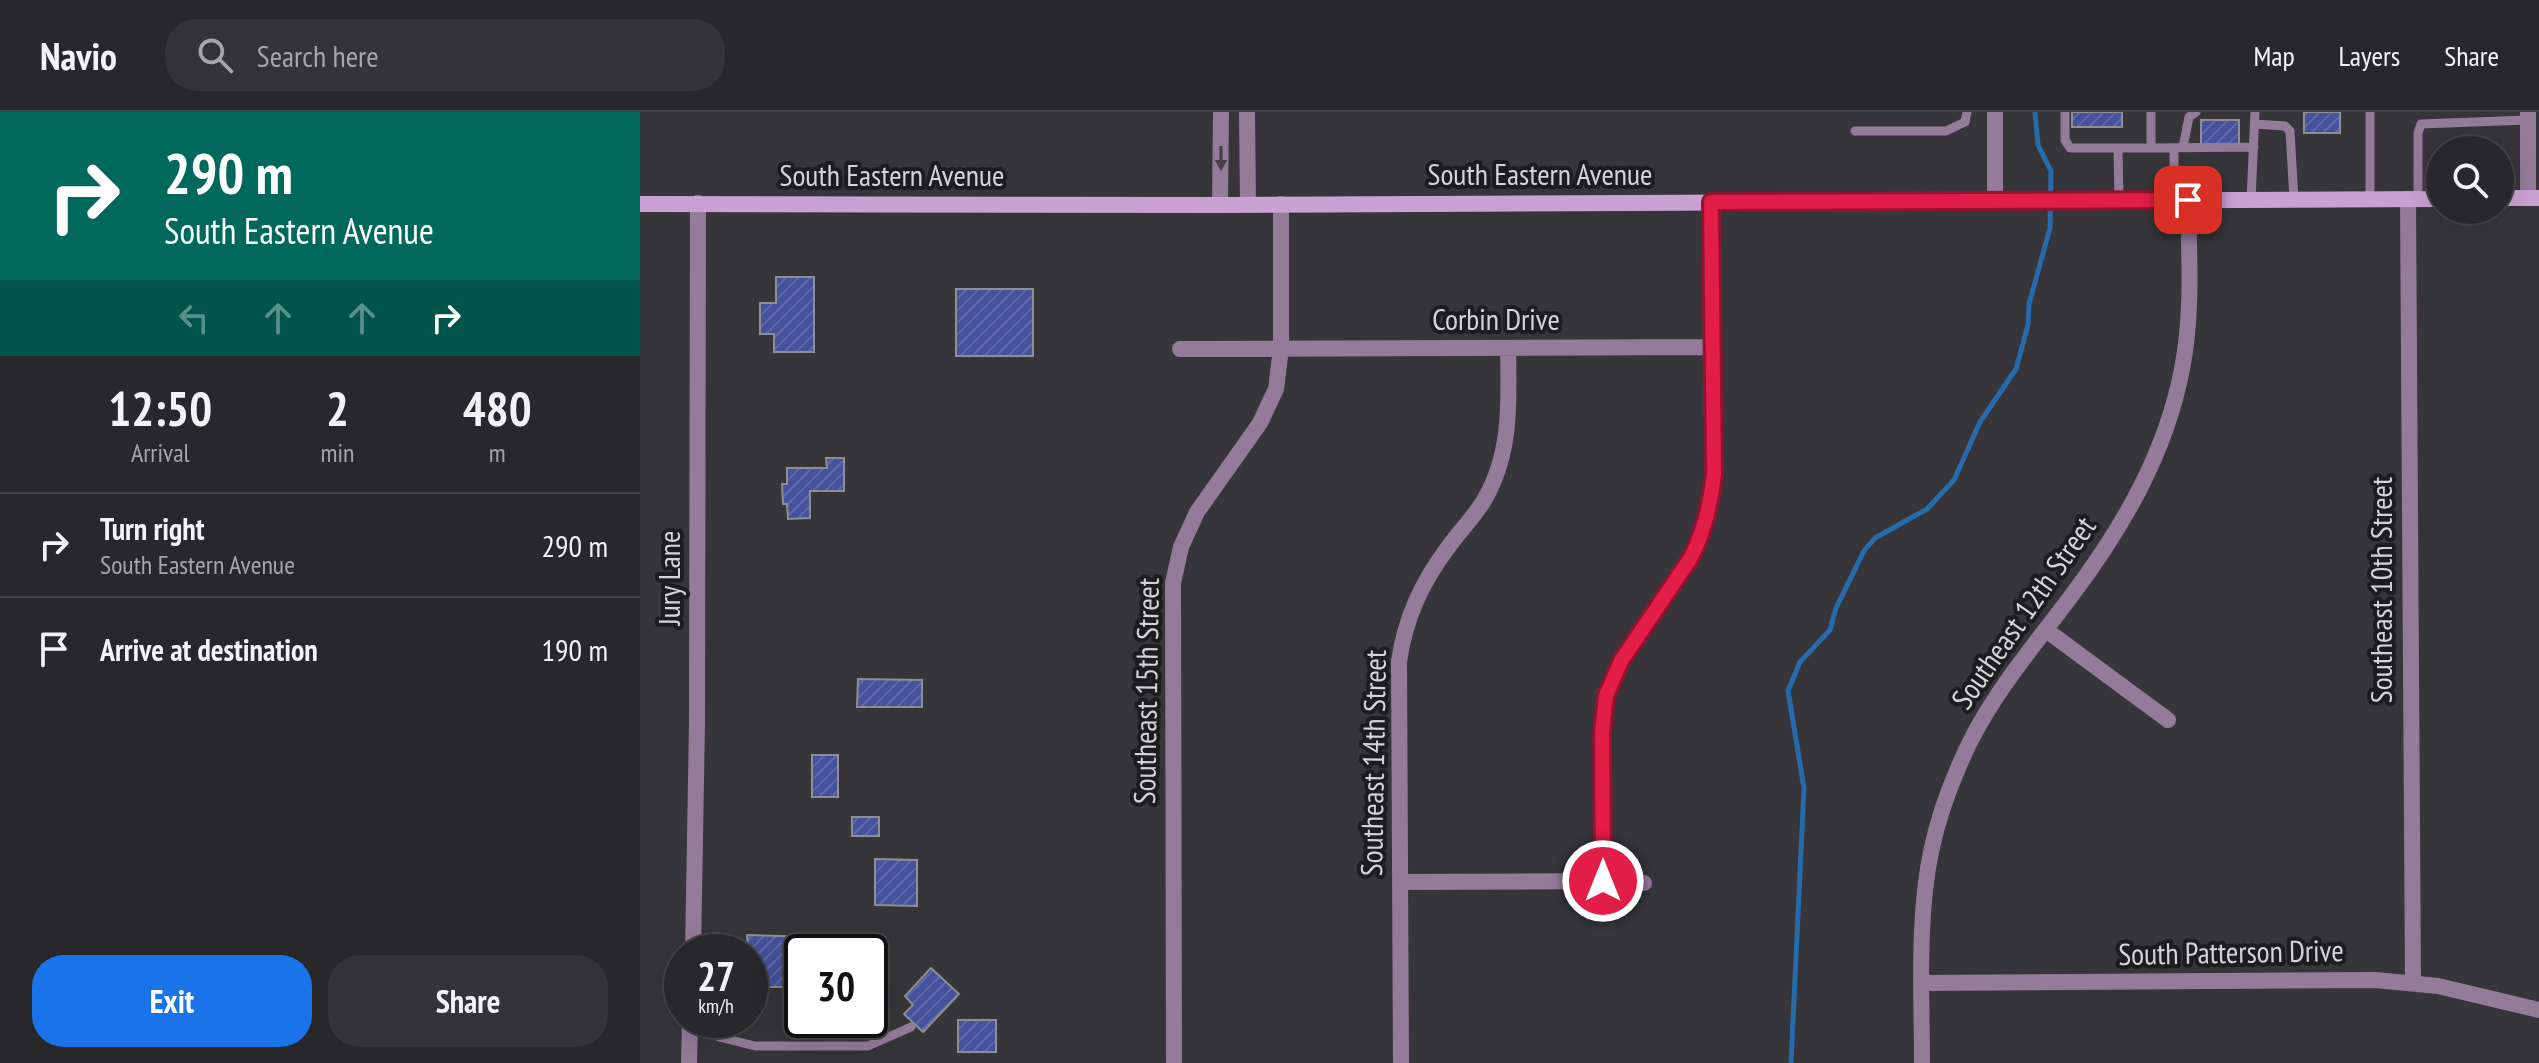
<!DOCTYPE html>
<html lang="en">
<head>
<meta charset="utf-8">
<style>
  :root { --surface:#28282b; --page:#343437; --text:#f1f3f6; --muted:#a5a6a9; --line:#444447; --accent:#1a73e8 }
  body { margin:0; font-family:"PT Sans Narrow",sans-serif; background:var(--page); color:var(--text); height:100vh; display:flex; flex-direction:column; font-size:30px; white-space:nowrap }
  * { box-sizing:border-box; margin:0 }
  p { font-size:26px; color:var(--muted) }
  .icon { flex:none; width:44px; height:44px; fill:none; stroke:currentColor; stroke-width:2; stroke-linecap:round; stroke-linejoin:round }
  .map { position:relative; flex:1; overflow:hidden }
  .panel { display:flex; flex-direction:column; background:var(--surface); width:640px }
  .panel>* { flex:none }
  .hud { background:#00695c; color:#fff; overflow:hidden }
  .buttons { position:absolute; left:1786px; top:24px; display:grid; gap:16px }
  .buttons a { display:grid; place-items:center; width:88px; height:88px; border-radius:50%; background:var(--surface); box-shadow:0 8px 32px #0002,0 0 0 2px var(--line); font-size:40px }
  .speed { position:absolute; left:24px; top:822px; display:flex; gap:16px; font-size:40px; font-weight:700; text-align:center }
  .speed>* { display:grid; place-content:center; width:104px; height:104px; border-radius:50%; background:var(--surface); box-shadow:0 8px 32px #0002,0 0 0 2px var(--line); line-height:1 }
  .speed small { font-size:20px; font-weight:400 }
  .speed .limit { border:4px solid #111; border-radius:12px; background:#fff; color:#111 }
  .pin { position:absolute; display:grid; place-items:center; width:68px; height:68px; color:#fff; margin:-34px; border-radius:16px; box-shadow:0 4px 12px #0006 }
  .me { position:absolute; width:88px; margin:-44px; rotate:0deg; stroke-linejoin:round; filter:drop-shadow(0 0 6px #0008) }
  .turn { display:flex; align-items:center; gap:28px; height:168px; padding:0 32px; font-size:36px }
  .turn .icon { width:104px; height:104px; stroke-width:2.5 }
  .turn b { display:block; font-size:56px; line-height:68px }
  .lanes { display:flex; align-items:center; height:76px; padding:0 32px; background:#0003; justify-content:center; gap:40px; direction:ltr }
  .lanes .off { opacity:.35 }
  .eta { display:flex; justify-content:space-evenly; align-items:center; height:136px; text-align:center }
  .eta b { font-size:48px; font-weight:700; line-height:56px }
  .button { display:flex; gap:16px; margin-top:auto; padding:16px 32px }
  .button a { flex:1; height:92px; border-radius:32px; background:var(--accent); color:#fff; font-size:32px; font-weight:700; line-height:92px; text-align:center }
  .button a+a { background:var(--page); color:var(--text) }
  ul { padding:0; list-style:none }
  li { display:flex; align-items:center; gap:24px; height:104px; padding:0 32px; border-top:2px solid var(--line) }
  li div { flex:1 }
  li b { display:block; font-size:30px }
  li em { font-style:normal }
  header { display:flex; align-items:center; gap:48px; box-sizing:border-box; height:112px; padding:0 40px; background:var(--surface); border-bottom:2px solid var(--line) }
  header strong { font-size:38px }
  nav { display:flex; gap:44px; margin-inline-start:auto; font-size:28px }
  .search { width:560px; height:72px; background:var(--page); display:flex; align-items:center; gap:20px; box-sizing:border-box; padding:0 28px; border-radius:32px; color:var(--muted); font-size:30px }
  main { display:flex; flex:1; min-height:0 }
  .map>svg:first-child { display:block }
</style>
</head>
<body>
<header>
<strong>Navio</strong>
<div class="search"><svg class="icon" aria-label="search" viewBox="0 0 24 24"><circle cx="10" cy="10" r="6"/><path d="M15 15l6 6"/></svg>Search here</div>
<nav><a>Map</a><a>Layers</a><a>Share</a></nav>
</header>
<main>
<section class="panel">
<div class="hud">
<div class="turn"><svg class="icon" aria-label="right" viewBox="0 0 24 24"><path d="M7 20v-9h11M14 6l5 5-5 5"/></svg><div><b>290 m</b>South Eastern Avenue</div></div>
<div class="lanes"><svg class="icon off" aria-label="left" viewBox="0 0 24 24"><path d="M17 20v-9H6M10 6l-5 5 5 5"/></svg><svg class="icon off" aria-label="ahead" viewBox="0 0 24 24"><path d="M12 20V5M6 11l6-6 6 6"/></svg><svg class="icon off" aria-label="ahead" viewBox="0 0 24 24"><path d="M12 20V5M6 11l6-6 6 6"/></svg><svg class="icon" aria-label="right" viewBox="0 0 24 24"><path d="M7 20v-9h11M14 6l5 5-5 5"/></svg></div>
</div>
<div class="eta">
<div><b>12:50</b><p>Arrival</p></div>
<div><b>2</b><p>min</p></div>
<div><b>480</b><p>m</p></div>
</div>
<ul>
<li><svg class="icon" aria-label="right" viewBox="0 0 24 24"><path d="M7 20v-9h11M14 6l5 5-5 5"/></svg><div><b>Turn right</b><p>South Eastern Avenue</p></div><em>290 m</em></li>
<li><svg class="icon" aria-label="arrive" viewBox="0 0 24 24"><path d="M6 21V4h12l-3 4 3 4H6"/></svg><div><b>Arrive at destination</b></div><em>190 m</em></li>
</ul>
<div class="button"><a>Exit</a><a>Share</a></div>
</section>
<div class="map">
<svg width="1899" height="951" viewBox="0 0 1899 951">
  <defs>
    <pattern id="building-hatch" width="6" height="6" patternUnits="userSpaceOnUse" patternTransform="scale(2)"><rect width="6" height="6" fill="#45519c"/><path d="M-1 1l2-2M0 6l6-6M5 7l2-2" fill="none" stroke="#5f69a9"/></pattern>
  </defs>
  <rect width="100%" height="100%" fill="#363539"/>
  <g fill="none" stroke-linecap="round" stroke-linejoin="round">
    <path stroke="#286bab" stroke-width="5" d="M1151,951L1164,676L1148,579L1160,550L1190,518L1196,496L1224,439L1235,426L1287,397L1314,368L1340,310L1376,257L1388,213L1389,192L1410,116L1411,59L1398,33L1395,0"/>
  </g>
  <path fill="url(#building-hatch)" stroke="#8d8f94" stroke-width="2" d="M1432,0H1482V15H1432Z
    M1664,0H1700V21H1664Z
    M1561,8H1599V32H1561Z
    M136,165H174V240H134V222H120V191H136Z
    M316,177H393V244H316Z
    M186,346H204V379H170V406L148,407L147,392H143L142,372H147V356H187Z
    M218,567L282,568V595H217Z
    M172,643H198V685H172Z
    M212,705H239V724H212Z
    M235,747L277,748V794L235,793Z
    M107,823L177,825V840H162V873H158V862L146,861V875H110Z
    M291,856L319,882L283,920L264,902L273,893L265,884Z
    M318,908H356V940H318Z"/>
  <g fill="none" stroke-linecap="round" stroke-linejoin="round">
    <path stroke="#947b9a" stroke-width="9" d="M1425,0V28L1430,36H1511V0
      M1730,0V87
      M1615,12L1645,14L1650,19L1654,88
      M1215,19H1306L1325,10L1327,0
      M1543,35L1549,5L1556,0
      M1478,36L1479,89
      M1511,36L1614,35
      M1534,36V88
      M1778,87V21L1781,12L1888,8
      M1611,88L1615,0
      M59,908L79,925L115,934H228L271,915"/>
    <path stroke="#947b9a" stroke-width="16" d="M607,0L608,92
      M1355,0V90
      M1888,0V86
      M1768,87L1773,870
      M580,93L581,0
      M540,237L1071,235
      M1406,518L1528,608
      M963,769L962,620L966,584L981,549L1050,447C1065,419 1071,392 1074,361L1071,90
      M761,770L963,769L1004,771
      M53,840L57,611L58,91
      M1281,871L1735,868L1798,874L1899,898
      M49,951L50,908
      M534,951L533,471L541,435L557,400L620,311L636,277L641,237V92
      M761,951L759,550C765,506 782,470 809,434C820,419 833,406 843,390C872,343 869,289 868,236
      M1282,951C1282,882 1277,808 1291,740C1297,711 1307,681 1319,654C1345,590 1391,538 1432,483C1483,415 1526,341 1542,257C1553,202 1549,144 1548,88"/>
    <path stroke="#caa1d3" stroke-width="16" d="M1860,86H1899
      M0,92L580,93L1800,87"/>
  </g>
  <defs><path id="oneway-solid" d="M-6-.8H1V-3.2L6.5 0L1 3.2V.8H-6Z" transform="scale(2)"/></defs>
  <use fill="#473e4a" href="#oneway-solid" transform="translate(581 46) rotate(90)"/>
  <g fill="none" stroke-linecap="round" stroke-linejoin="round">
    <g stroke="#92132f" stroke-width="20">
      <path id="route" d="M963,769L962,620L966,584L981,549L1050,447C1065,419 1071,391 1074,361L1071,90L1548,88"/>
    </g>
    <use href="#route" stroke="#e11d48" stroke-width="14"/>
  </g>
  <g text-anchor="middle" stroke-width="8" stroke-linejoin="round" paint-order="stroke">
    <g font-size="30" fill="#d4d4d6" stroke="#1d1d1f">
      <text x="900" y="73">South Eastern Avenue</text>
      <text x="252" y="74">South Eastern Avenue</text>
      <text x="856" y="218">Corbin Drive</text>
      <text transform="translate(30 466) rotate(-90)" y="10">Jury Lane</text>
      <text transform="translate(1742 478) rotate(-90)" y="10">Southeast 10th Street</text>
      <text transform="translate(1384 501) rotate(-55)" y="10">Southeast 12th Street</text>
      <text transform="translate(507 579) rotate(-89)" y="10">Southeast 15th Street</text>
      <text transform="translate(734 651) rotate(-89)" y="10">Southeast 14th Street</text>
      <text transform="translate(1591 841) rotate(-1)" y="10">South Patterson Drive</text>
    </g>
  </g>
</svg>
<div class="buttons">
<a><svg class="icon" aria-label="search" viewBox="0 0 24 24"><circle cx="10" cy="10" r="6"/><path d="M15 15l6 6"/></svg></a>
</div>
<div class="speed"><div>27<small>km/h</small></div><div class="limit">30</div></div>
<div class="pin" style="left:1548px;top:88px;background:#d93025"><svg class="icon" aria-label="arrive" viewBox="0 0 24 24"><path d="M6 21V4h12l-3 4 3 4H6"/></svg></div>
<svg class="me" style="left:963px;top:769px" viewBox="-20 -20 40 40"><circle r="17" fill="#e11d48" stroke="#fff" stroke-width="3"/><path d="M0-11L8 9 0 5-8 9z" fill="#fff"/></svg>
</div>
</main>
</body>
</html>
